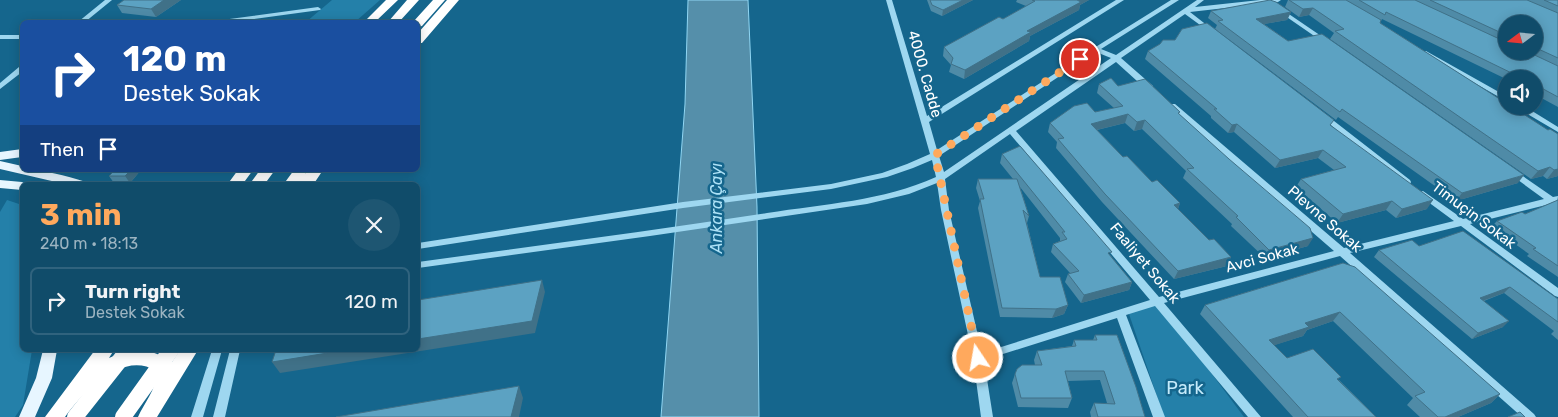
<!DOCTYPE html>
<html lang="en">
<head>
<meta charset="utf-8">
<style>
  :root { --surface:#104c6a; --page:#1e5672; --text:#f1f3f6; --muted:#9cb4c1; --line:#30637e; --accent:#ffa95d }
  body { margin:0; font-family:Rubik,sans-serif; background:var(--page); color:var(--text); height:100vh; display:flex; flex-direction:column; font-size:19px; white-space:nowrap }
  * { box-sizing:border-box; margin:0 }
  p { font-size:16px; color:var(--muted) }
  .icon { flex:none; width:28px; height:28px; fill:none; stroke:currentColor; stroke-width:2; stroke-linecap:round; stroke-linejoin:round }
  .map { position:relative; flex:1; overflow:hidden }
  .sheet { position:absolute; left:20px; top:182px; width:400px; height:170px; display:flex; flex-direction:column; background:var(--surface); border-radius:8px; box-shadow:0 2px 12px #0003,0 0 0 1px var(--line) }
  .sheet>* { flex:none }
  .guide { position:absolute; left:20px; top:20px; width:400px; height:152px; border-radius:8px; box-shadow:0 2px 12px #0003,0 0 0 1px var(--line); background:#1a4fa0; color:#fff; overflow:hidden }
  .needle { width:32px; rotate:254deg }
  .tools { position:absolute; left:1498px; top:15px; display:grid; gap:10px }
  .tools a { display:grid; place-items:center; width:45px; height:45px; border-radius:50%; background:var(--surface); box-shadow:0 2px 12px #0003,0 0 0 1px var(--line); font-size:25px }
  .pin { position:absolute; display:grid; place-items:center; width:42px; height:42px; color:#fff; margin:-21px; border:2px solid #fff; border-radius:50%; box-shadow:0 1px 5px #0007 }
  .me { position:absolute; width:55px; margin:-28px; rotate:348deg; stroke-linejoin:round; filter:drop-shadow(0 0 4px #0008) }
  .turn { display:flex; align-items:center; gap:18px; height:105px; padding:0 20px; font-size:22px }
  .turn .icon { width:65px; height:65px; stroke-width:2.5 }
  .turn b { display:block; font-size:35px; line-height:42px }
  .then { display:flex; align-items:center; height:48px; padding:0 20px; background:#0003; gap:10px; font-size:19px }
  .round { display:grid; place-items:center; flex:none; width:52px; height:52px; border-radius:26px; background:var(--page) }
  .headline { display:flex; align-items:center; justify-content:space-between; height:85px; padding:0 20px }
  h1 { font-size:30px; font-weight:700; line-height:38px; color:var(--accent) }
  ul { padding:0; list-style:none }
  li { display:flex; align-items:center; gap:15px; height:68px; margin:0 10px 8px; padding:0 10px; border:2px solid var(--line); border-radius:8px }
  li div { flex:1 }
  li b { display:block; font-size:19px }
  li em { font-style:normal }
  .map>svg:first-child { display:block }
</style>
</head>
<body>
<div class="map">
<svg width="1558" height="417" viewBox="0 0 1558 417">
  <rect width="100%" height="100%" fill="#15668d"/>
  <path fill="#2480a9" d="M332,0H380L355,22H306Z
    M7,200L22,205V350H32L23,405L15,417H0V212Z
    M1159,303L1244,417H1164L1128,311Z"/>
  <path fill="#558faa" stroke="#90d6f3" d="M688,0H748L757,207L759,417H661L685,104Z"/>
  <g fill="none" stroke-linecap="round" stroke-linejoin="round">
    <path fill="#9ed7f0" fill-rule="evenodd" d="M105,0H112L85,22H78Z
      M886,0H892L927,116L1116,0H1124L929,122L937,150L1094,48L1171,0H1179L1101,49L1116,55L1197,0H1204L1195,7L1260,0H1281L1278,2L1190,12L1213,30V32L1211,33L1185,14L1121,58L1153,86V90H1147L1116,62L1016,131L1159,297L1334,251L1169,108L1168,106L1169,104H1175L1344,248L1454,221L1420,196L1419,194L1420,192L1423,191L1463,219L1544,199L1507,172L1511,169L1514,170L1553,197L1558,196L1557,204H1550L1470,224L1558,288V297L1555,296L1461,226L1350,253L1534,414L1536,417H1522L1340,256L1164,303L1261,417H1248L1155,306L1126,315L1165,417H1153L1117,318L984,360L993,417H981L973,358L941,210L937,183L909,194L867,204L650,236L418,268V262C534,246 651,231 767,213C824,204 883,201 936,177L932,160L913,168L887,177L831,189L683,208L418,249V243L683,202L831,184L882,173L907,164L930,154ZM1096,52L1111,58L944,172L939,156ZM1010,134L1150,300L982,353L949,210L945,179Z
      M318,7L321,9L320,10L233,22H219L222,20Z
      M1280,8L1327,40V42H1323L1278,11V9Z
      M0,35H22V39H0Z
      M1426,51L1506,96V101L1424,54V52Z
      M19,67H22V72L0,89V83Z
      M1514,106H1524L1558,127V132Z
      M1319,114H1325L1410,180L1411,182L1410,184H1404L1319,118L1318,116Z
      M212,350H222L203,417H191Z
      M230,350H240L225,417H213Z"/>
    <path fill="#e7f6ff" fill-rule="evenodd" d="M22,149V157L0,160V152Z
      M0,161L22,166V170C46,170 64,175 86,182L88,185H69L0,169Z
      M0,180L22,182L27,185H22V190L0,188Z
      M43,350H57L52,378L35,417H19L36,378Z"/>
    <path fill="#fff" fill-rule="evenodd" d="M386,0H398L375,22H364Z
      M407,0H419L399,22H388Z
      M433,0H445L422,26L418,27V22H413Z
      M447,0H459L422,43H418V33Z
      M238,170H253L242,185H227Z
      M260,170H275L264,185H249Z
      M294,170H308L305,174L309,170H323L313,185H283Z
      M95,350H114L109,358C134,348 149,347 172,362L180,350H198L157,417H138C144,403 158,388 156,371C123,350 83,392 65,417H45Z"/>
    <path stroke="#fff" stroke-width="16" d="M75,417L128,350
      M123,417L171,350"/>
  </g>
  <path fill="#4f8ba7" fill-rule="evenodd" d="M181,0L156,17L122,13L117,5Z
    M927,0H973L942,16L931,11Z
    M1017,0H1089L1080,5L1079,10L1030,36L1029,41L964,79L949,72L951,65L943,56L944,47L1003,19L1026,6L1016,2Z
    M1288,0H1558V107L1534,94V79H1506L1382,19L1380,23L1506,103L1558,176L1547,179L1543,176L1531,179L1330,39L1334,33L1309,15L1299,17L1285,7ZM1506,24H1534V51H1506Z
    M1211,11L1291,12L1287,20L1264,24L1288,41L1518,183L1456,201L1338,117L1336,120L1215,29L1217,25L1208,18Z
    M1148,51L1331,125L1427,209L1396,218L1386,210L1337,223L1296,187L1301,179L1334,170L1318,158L1275,168L1234,132L1228,133L1211,118V116L1145,59Z
    M1099,84L1118,86L1179,114L1308,246L1265,258L1231,226L1232,224L1183,178L1186,171L1142,129L1134,131L1125,123L1097,130L1123,157L1152,182L1180,203L1178,209L1209,240L1231,257L1227,266L1174,279L1102,202L1056,148L1057,142L1048,132L1050,123L1095,112L1114,108L1097,93Z
    M1002,154L1111,256L1132,282L1129,290L1081,303L1065,282L1068,274L1070,273L1051,252L1053,244L1060,241V238L1020,187L1029,216L1027,223L1040,277L1068,305L1064,314L1052,318L1000,317L978,208L980,201L976,188L978,179H1013L1000,163Z
    M115,170H141L130,183H114L109,176Z
    M1558,200V277L1527,256L1529,254L1491,227L1497,221L1525,214Z
    M1419,246L1558,299V340L1551,334L1554,331L1504,293L1484,301L1503,327L1472,339L1374,257L1379,250Z
    M1343,263L1500,394L1491,403L1458,417H1420L1407,405L1413,398L1333,321L1307,330L1303,336L1274,345L1287,358L1339,380L1376,417H1293L1200,314L1205,305Z
    M1095,335L1145,417H1091L1090,412L1094,403H1107L1100,380L1068,381L1072,398L1068,408L1018,407L1012,383L1015,374L1035,365L1034,360L1037,351L1072,346L1074,340H1093Z"/>
  <path fill="#407188" d="M164,0H181L156,17L151,9Z
    M963,0H973L942,16L943,10Z
    M1076,0H1089L1080,5L1079,10L1030,36L1029,41L964,79L965,70Z
    M1313,8L1309,15L1299,17L1303,9Z
    M1291,12L1287,20L1253,26L1256,19Z
    M1128,114L1125,123L1088,132L1091,124Z
    M1145,120L1142,129L1134,131L1137,122Z
    M1237,124L1234,132L1228,133L1232,125Z
    M1323,150L1318,158L1275,168L1280,160Z
    M1550,167L1543,176L1531,179L1538,171Z
    M1558,169V176L1547,179L1554,170Z
    M131,170H141L130,183L125,176Z
    M1524,175L1518,183L1456,201L1462,193Z
    M1433,200L1427,209L1396,218L1402,209Z
    M1392,201L1386,210L1337,223L1343,214Z
    M1180,203L1177,212L1174,205Z
    M1313,238L1308,246L1265,258L1269,250Z
    M1231,257L1227,266L1174,279L1178,271Z
    M542,280L545,292L535,333L280,373L272,362L346,350H418V339Z
    M1132,282L1129,290L1081,303L1084,295Z
    M1510,287L1504,293L1474,304L1480,298Z
    M1068,305L1064,314L1052,318L1056,309Z
    M1340,312L1333,321L1307,330L1303,336L1263,349L1269,340L1305,323Z
    M1509,321L1503,327L1472,339L1478,333Z
    M519,386L523,398L519,417H511Z
    M1500,394L1491,403L1458,417H1445Z"/>
  <path fill="#5ca2c2" stroke="#407188" d="M124,0H164L151,9L117,5Z
    M930,0H963L943,10L932,5Z
    M1032,0H1077L1081,2L1027,31L1031,32L965,70L951,64L953,58L944,47L999,17L1003,19L1035,1Z
    M1270,0L1276,2L1291,12L1256,19L1288,41L1322,34L1524,175L1462,193L1342,109L1340,112L1218,21L1223,20L1211,11Z
    M1289,0H1346L1381,20L1380,23L1506,103V106H1511L1548,130L1550,129L1558,134V169L1554,170L1550,167L1538,171L1335,31L1344,29L1313,8L1303,9Z
    M1359,0H1415L1506,42V51H1526L1558,66V97L1534,84V79H1524L1386,12L1385,15Z
    M1430,0H1527L1558,13V58L1534,47V24H1506V35Z
    M1544,0H1558V6Z
    M1207,23L1334,120L1330,125L1433,200L1402,209L1392,201L1343,214L1301,179L1346,167L1323,150L1280,160L1237,124L1232,125L1214,109H1217L1148,51L1160,44L1163,40H1175L1182,29Z
    M1111,78L1118,86L1145,79L1180,112L1178,113L1229,159L1310,228L1313,238L1269,250L1236,217L1238,216L1187,169L1194,168L1145,120L1137,122L1128,114L1091,124L1123,157L1127,156L1152,182L1157,180L1180,203L1174,205L1209,240L1214,239L1231,257L1178,271L1105,194L1058,139L1064,138L1050,123L1074,106L1087,103L1095,112L1123,106L1099,84Z
    M1020,146L1112,252L1108,253L1132,282L1084,295L1068,274L1079,271L1053,244L1067,239L1062,232H1065L1002,154Z
    M115,170H131L125,176H109Z
    M978,179H1017L1029,216L1023,210L1040,277H1060L1068,305L1056,309L1002,308L980,199H984Z
    M1558,200V266L1533,249L1536,248L1497,221L1522,212L1525,214Z
    M1463,231L1558,299V322L1510,287L1480,298L1509,321L1478,333L1379,250L1412,240L1419,246Z
    M1343,263L1355,267L1500,394L1445,417H1438L1415,396L1425,392L1340,312L1305,323L1309,327L1269,340L1287,358L1313,349L1341,377L1337,379L1376,417H1308L1205,305Z
    M542,280L532,321L418,339V300Z
    M1095,335H1117L1136,387L1145,417H1098L1094,403L1115,404L1104,371H1065L1072,398H1021L1015,374L1017,369L1022,365H1042L1037,351L1076,346L1074,340H1097Z
    M276,350H346L272,362Z
    M519,386L511,417H336Z
    M1520,412L1525,417H1508Z"/>
  <g fill="none" stroke-linecap="round" stroke-linejoin="round">
    <path stroke="#ffa95d" stroke-width="9" stroke-dasharray="0 16.2" d="M978,358L935,155L1080,59"/>
  </g>
  <g text-anchor="middle" stroke-width="5" stroke-linejoin="round" paint-order="stroke">
    <g font-size="15" fill="#fff" stroke="#15668d">
      <text transform="translate(925 74) rotate(74)" y="5">4000. Cadde</text>
      <text transform="translate(1474 215) rotate(37)" y="5">Timuçin Sokak</text>
      <text transform="translate(1325 219) rotate(41)" y="5">Plevne Sokak</text>
      <text transform="translate(1262 258) rotate(-15)" y="5">Avci Sokak</text>
      <text transform="translate(1145 263) rotate(50)" y="5">Faaliyet Sokak</text>
    </g>
    <g font-size="16" font-style="italic" fill="#aee2f7" stroke="#15668d">
      <text transform="translate(716 208) rotate(-90)" y="6">Ankara Çayı</text>
    </g>
    <g font-size="18" fill="#c5ebfb" stroke="#15668d">
      <text x="1185" y="394">Park</text>
    </g>
  </g>
</svg>
<div class="tools">
<a><svg class="needle" viewBox="-14 -14 28 28"><path d="M0-13l5 13h-10z" fill="#e53935"/><path d="M0 13l5-13h-10z" fill="#9cb4c1"/></svg></a>
<a><svg class="icon" aria-label="sound" viewBox="0 0 24 24"><path d="M4 9h4l5-4v14l-5-4H4zM17 9q2 3 0 6"/></svg></a>
</div>
<div class="pin" style="left:1080px;top:59px;background:#d93025"><svg class="icon" aria-label="arrive" viewBox="0 0 24 24"><path d="M6 21V4h12l-3 4 3 4H6"/></svg></div>
<svg class="me" style="left:978px;top:358px" viewBox="-20 -20 40 40"><circle r="17" fill="#ffa95d" stroke="#fff" stroke-width="3"/><path d="M0-11L8 9 0 5-8 9z" fill="#fff"/></svg>
<div class="guide">
<div class="turn"><svg class="icon" aria-label="right" viewBox="0 0 24 24"><path d="M7 20v-9h11M14 6l5 5-5 5"/></svg><div><b>120 m</b>Destek Sokak</div></div>
<div class="then">Then<svg class="icon" aria-label="arrive" viewBox="0 0 24 24"><path d="M6 21V4h12l-3 4 3 4H6"/></svg></div>
</div>
<section class="sheet">
<div class="headline"><div><h1>3 min</h1><p>240 m · 18:13</p></div><a class="round"><svg class="icon" aria-label="close" viewBox="0 0 24 24"><path d="M6 6l12 12M18 6L6 18"/></svg></a></div>
<ul>
<li><svg class="icon" aria-label="right" viewBox="0 0 24 24"><path d="M7 20v-9h11M14 6l5 5-5 5"/></svg><div><b>Turn right</b><p>Destek Sokak</p></div><em>120 m</em></li>
</ul>
</section>
</div>
</body>
</html>
